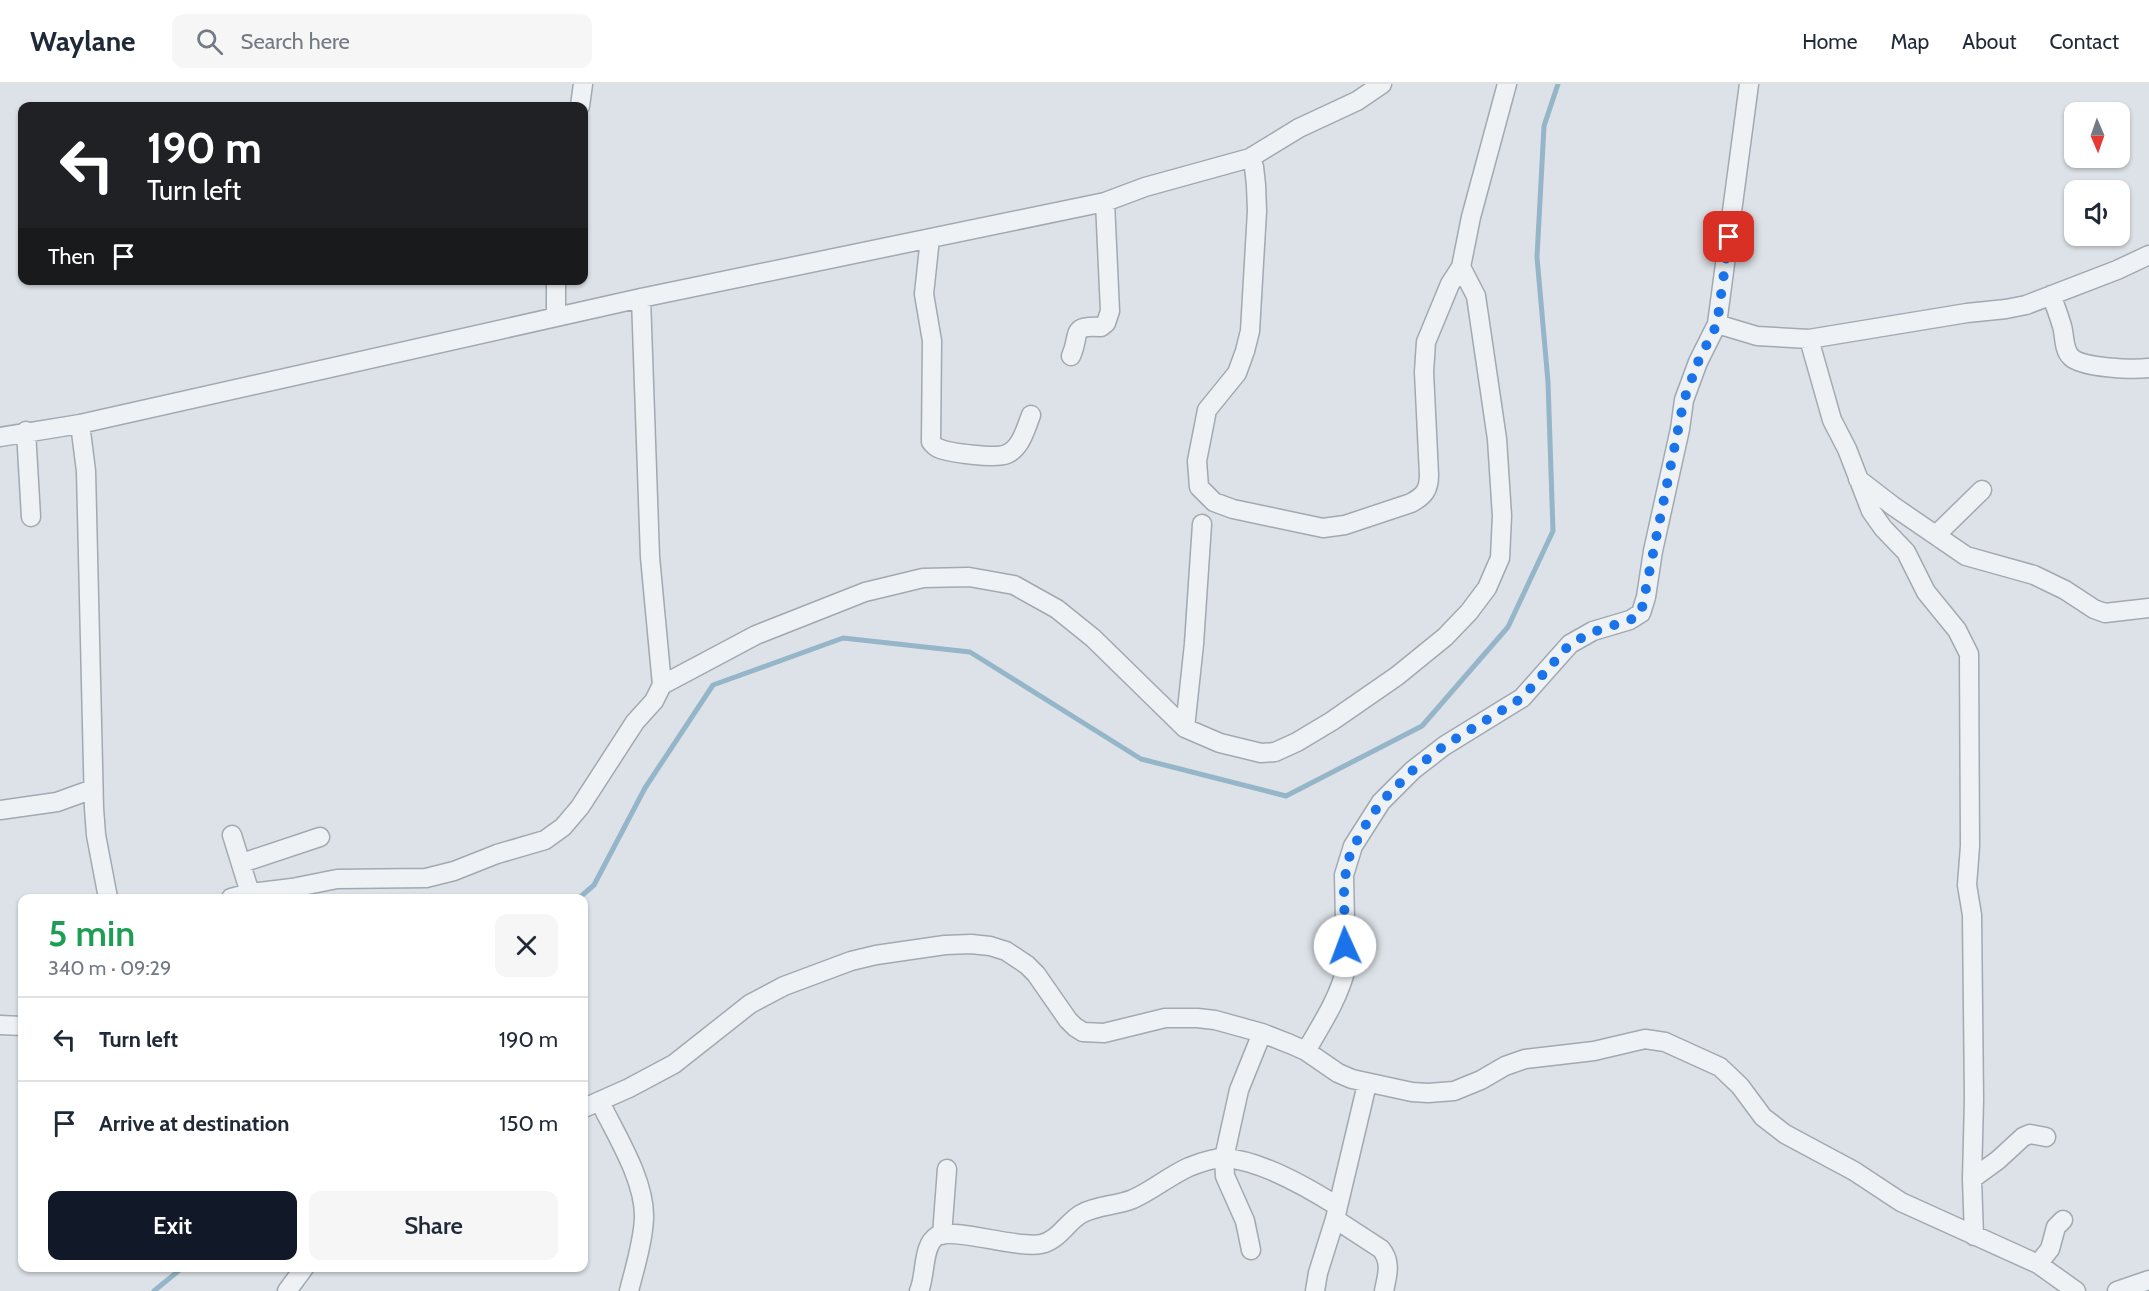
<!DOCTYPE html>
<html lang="en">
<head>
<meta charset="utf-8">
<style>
  :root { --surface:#fff; --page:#f6f6f7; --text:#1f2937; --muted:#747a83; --line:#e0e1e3; --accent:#111827 }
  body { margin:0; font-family:Cabin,sans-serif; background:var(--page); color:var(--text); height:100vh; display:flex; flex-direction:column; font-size:22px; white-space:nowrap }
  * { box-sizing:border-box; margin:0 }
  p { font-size:20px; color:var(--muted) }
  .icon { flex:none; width:33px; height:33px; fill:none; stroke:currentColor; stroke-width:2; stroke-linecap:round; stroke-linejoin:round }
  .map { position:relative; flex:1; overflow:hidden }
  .side { position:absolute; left:18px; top:810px; width:570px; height:378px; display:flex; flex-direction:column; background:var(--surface); border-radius:12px; box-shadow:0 2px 4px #0004 }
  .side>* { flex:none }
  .guide { position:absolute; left:18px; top:18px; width:570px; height:183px; border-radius:12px; box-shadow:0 2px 4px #0004; background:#202124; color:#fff; overflow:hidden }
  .needle { width:39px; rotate:178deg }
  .tools { position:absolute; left:2064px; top:18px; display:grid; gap:12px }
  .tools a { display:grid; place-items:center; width:66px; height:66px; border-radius:12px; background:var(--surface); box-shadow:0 2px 4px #0004; font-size:30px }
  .pin { position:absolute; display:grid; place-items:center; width:51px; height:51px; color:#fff; margin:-26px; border-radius:12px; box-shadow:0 3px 9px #0006 }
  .me { position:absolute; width:66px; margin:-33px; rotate:358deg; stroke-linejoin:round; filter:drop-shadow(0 0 4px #0008) }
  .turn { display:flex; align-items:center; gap:21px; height:126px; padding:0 30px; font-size:27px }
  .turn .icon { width:78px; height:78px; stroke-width:2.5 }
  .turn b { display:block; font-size:42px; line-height:51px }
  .then { display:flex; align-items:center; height:57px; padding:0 30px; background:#0003; gap:12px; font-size:22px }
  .round { display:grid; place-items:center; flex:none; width:63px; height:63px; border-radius:12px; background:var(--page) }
  .headline { display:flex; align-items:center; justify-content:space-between; height:102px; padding:0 30px }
  h1 { font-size:36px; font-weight:600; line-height:45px; color:#1e9e55 }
  .action { display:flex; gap:12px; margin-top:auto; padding:12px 30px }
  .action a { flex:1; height:69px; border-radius:12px; background:var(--accent); color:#fff; font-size:24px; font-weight:600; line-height:69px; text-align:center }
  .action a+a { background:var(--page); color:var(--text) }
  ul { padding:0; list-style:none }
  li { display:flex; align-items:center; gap:18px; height:84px; padding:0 30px; border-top:2px solid var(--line) }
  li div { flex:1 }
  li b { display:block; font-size:22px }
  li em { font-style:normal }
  header { display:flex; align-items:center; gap:36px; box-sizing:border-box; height:84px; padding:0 30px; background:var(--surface); border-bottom:2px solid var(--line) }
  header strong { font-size:28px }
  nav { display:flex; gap:33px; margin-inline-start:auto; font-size:21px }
  .search { width:420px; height:54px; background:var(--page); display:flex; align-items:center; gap:15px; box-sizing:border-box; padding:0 21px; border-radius:12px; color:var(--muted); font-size:22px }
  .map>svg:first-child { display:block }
</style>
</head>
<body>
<header>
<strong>Waylane</strong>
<div class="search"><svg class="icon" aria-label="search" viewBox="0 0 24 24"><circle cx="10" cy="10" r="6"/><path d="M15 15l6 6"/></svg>Search here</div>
<nav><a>Home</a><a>Map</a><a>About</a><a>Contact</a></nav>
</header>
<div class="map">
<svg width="2149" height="1207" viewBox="0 0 2149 1207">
  <rect width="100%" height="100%" fill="#dce2e7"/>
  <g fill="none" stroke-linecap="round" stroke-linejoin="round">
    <path stroke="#95b5c9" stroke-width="5" d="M579,814L594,801L645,704L713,601L843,554L970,568L1141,675L1286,712L1422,642L1508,543L1553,447L1548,298L1537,173L1544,42L1558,0
      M154,1207L182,1184"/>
    <g stroke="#a1a9b1" stroke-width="21">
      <path id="street" d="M580,22L583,0
        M1250,74L1254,83L1256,101L1257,127L1250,247L1245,267L1237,289L1207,326L1197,377L1199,403L1214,418L1233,425L1323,444L1345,441L1411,419C1424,412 1429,406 1429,391L1424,288L1426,258L1450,200L1461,183L1471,133L1507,0
        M930,154L924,210L932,257L931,358C933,360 935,363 938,364C949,369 996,375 1007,370C1021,364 1026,344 1031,331
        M2051,211C2055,221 2059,232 2062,242C2065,252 2063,265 2071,273C2082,284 2133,286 2149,284
        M556,232V196
        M1717,240L1757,252L1809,255L1967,229L2006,225L2026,221L2117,186L2149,171
        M1809,255L1832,336L1847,365L1871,427L1883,444L1906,468L1926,508L1957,546L1969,570L1970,762L1967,801L1972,831L1974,1015L1972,1095L1974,1152
        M1071,272C1081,250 1069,241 1101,243L1106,239L1110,227L1105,118
        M80,340L86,387L94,724L96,751L108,814
        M26,347L31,433
        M0,353L80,340L641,214L1105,118L1145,103L1250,74L1299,44L1357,17L1382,0
        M1858,395L1893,422L1966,472L2034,491L2065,506L2094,525L2105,529L2149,524
        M1936,451L1982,406
        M662,601L756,551L865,508L923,494L969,493L1014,501L1057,525L1093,554L1185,644L1220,659L1261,669L1275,668L1297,658L1332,637L1397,592L1445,553L1469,528L1487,504L1500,474L1502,432L1497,355L1476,212L1461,183
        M1185,644L1194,560L1202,440
        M0,726L57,718L93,705
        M232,751L250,809
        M242,779L320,753
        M231,814L250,809L292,804L337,795L426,794L454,787L497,770L545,756L563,743L580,723L635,638L654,617L662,601L650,473L641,214
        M0,941L22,942
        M1306,967C1321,941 1339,914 1346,884L1344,791L1353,762L1381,718L1413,686L1444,662L1522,614L1570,560L1593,547L1630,536L1641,529L1646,513L1653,467L1680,345L1684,316L1698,278L1717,240L1749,0
        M600,1018C616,1051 645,1096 644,1134C643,1158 635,1183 629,1207
        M584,1024L629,1004L674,980L750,920L784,902L851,877L876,871L945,861L971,860L990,862L1006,867L1027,881L1036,890L1068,936L1075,943L1083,948L1104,949L1165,934H1197L1215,936L1262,949L1290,960L1306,967L1338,989L1352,995L1412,1008L1428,1009L1454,1007L1481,996L1505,982L1525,975L1594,967L1645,955L1665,958L1720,983L1740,1002L1763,1033L1785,1050L1854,1087L1901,1118L2038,1180L2076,1207
        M1972,1095L1998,1076L2023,1053L2030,1050L2046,1053
        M1335,1135L1381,1165C1392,1178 1387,1192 1384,1207
        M942,1151L947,1085
        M1251,1166L1245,1137L1225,1092L1224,1074L1239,1006L1262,949
        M2038,1180L2050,1165L2056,1143L2063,1136
        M287,1207L304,1184
        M919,1207C926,1192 922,1161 937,1152C954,1143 1017,1165 1041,1160C1058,1157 1067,1138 1081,1130C1097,1121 1116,1122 1133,1115C1153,1106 1169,1092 1189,1083C1199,1079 1213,1074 1224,1074C1260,1076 1307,1103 1337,1122
        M1315,1207L1318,1189L1335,1135L1367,1000
        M2117,1207L2149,1196"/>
    </g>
    <use href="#street" stroke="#eff2f5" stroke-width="18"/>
  </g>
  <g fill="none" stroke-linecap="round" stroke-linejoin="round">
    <path stroke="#1a73e8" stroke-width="10" stroke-dasharray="0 18" d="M1345,862L1344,805L1347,778L1361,748L1381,718L1413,686L1444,662L1522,614L1570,560L1593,548L1630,536L1641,529L1684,316L1698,278L1717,240L1729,153"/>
  </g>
</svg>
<div class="tools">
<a><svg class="needle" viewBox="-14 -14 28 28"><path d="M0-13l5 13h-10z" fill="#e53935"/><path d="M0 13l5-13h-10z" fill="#747a83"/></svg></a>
<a><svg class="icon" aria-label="sound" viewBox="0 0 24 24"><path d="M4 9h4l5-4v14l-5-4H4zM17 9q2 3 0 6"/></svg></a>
</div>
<div class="pin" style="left:1729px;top:153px;background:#d93025"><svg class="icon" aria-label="arrive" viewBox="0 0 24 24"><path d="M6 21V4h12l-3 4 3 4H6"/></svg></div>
<svg class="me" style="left:1345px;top:862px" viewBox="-20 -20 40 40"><circle r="19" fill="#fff"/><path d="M0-13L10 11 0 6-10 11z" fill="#1a73e8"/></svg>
<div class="guide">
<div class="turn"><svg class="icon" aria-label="left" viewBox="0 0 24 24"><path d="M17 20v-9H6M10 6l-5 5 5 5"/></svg><div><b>190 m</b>Turn left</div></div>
<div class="then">Then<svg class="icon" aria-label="arrive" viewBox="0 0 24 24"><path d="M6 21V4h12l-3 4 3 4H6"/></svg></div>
</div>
<section class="side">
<div class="headline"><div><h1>5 min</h1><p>340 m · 09:29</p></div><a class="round"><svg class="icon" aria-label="close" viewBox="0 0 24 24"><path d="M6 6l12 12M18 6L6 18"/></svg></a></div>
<ul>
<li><svg class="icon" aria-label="left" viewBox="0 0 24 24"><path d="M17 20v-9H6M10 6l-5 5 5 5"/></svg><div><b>Turn left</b></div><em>190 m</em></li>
<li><svg class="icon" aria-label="arrive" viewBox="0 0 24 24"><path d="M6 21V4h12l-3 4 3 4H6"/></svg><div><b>Arrive at destination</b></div><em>150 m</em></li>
</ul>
<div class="action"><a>Exit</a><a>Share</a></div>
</section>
</div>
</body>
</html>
